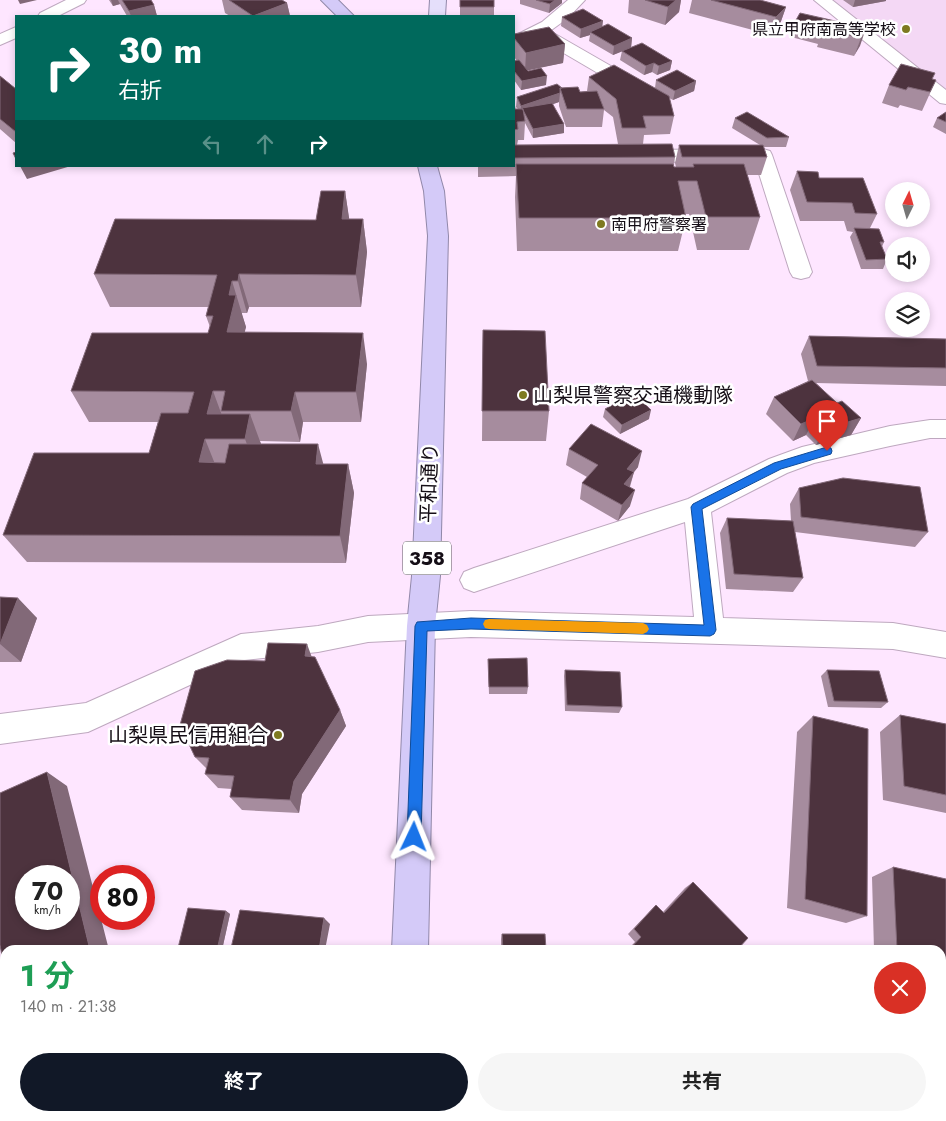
<!DOCTYPE html>
<html lang="ja">
<head>
<meta charset="utf-8">
<style>
  :root { --surface:#fff; --page:#f6f6f6; --text:#222; --muted:#767676; --accent:#111827 }
  body { margin:0; font-family:Jost,"Noto Sans JP",sans-serif; background:var(--page); color:var(--text); height:100vh; display:flex; flex-direction:column; font-size:19px; white-space:nowrap }
  * { box-sizing:border-box; margin:0 }
  p { font-size:16px; color:var(--muted) }
  .icon { flex:none; width:28px; height:28px; fill:none; stroke:currentColor; stroke-width:2; stroke-linecap:round; stroke-linejoin:round }
  .map { position:relative; flex:1; overflow:hidden }
  .sheet { position:absolute; left:0px; top:945px; width:946px; height:176px; display:flex; flex-direction:column; background:var(--surface); border-radius:15px 15px 0 0; box-shadow:0 2px 8px #0003 }
  .sheet>* { flex:none }
  .guide { position:absolute; left:15px; top:15px; width:500px; height:152px; border-radius:0px; box-shadow:0 2px 8px #0003; background:#00695c; color:#fff; overflow:hidden }
  .needle { width:32px; rotate:5deg }
  .controls { position:absolute; left:885px; top:182px; display:grid; gap:10px }
  .controls a { display:grid; place-items:center; width:45px; height:45px; border-radius:50%; background:var(--surface); box-shadow:0 2px 8px #0003; font-size:25px }
  .speed { position:absolute; left:15px; top:865px; display:flex; gap:10px; font-size:25px; font-weight:700; text-align:center }
  .speed>* { display:grid; place-content:center; width:65px; height:65px; border-radius:50%; background:var(--surface); box-shadow:0 2px 8px #0003; line-height:1 }
  .speed small { font-size:12px; font-weight:400 }
  .speed .limit { border:8px solid #d22; background:#fff; color:#111 }
  .pin { position:absolute; display:grid; place-items:center; width:42px; height:42px; color:#fff; margin:-51px -21px; border-radius:50% 50% 50% 0; rotate:-45deg; box-shadow:0 0 5px #0007 }
  .pin .icon { rotate:45deg }
  .me { position:absolute; width:55px; margin:-28px; rotate:2deg; stroke-linejoin:round; filter:drop-shadow(0 0 4px #0008) }
  .turn { display:flex; align-items:center; gap:18px; height:105px; padding:0 20px; font-size:22px }
  .turn .icon { width:65px; height:65px; stroke-width:2.5 }
  .turn b { display:block; font-size:35px; line-height:42px }
  .lanes { display:flex; align-items:center; height:48px; padding:0 20px; background:#0003; justify-content:center; gap:25px; direction:ltr }
  .lanes .off { opacity:.35 }
  .round { display:grid; place-items:center; flex:none; width:52px; height:52px; border-radius:26px; background:var(--page) }
  .overview { display:flex; align-items:center; justify-content:space-between; height:85px; padding:0 20px }
  h1 { font-size:30px; font-weight:700; line-height:38px; color:#1e9e55 }
  .action { display:flex; gap:10px; margin-top:auto; padding:10px 20px }
  .action a { flex:1; height:58px; border-radius:30px; background:var(--accent); color:#fff; font-size:20px; font-weight:700; line-height:58px; text-align:center }
  .action a+a { background:var(--page); color:var(--text) }
  .map>svg:first-child { display:block }
</style>
</head>
<body>
<div class="map">
<svg width="946" height="1121" viewBox="0 0 946 1121">
  <rect width="100%" height="100%" fill="#fee6ff"/>
  <path fill="#f4d8f5" d="M829,0H946V92Z"/>
  <g fill="none" stroke-linecap="round" stroke-linejoin="round">
    <g stroke="#bea8bf" stroke-width="2">
      <path id="minor" d="M66,0H86L84,3L58,16H38L40,13Z
        M568,0H585L568,18L550,31L637,81L640,85L637,89L631,90L625,89L538,38L514,47V36L542,22Z
        M814,0H832L946,90V104L940,103Z
        M16,27V38L0,45V34Z
        M763,149L770,151L772,155L812,272L809,277L801,279L793,277L790,272L755,161L638,162L631,160L629,156L631,152L638,150Z
        M930,420H946V438H930L890,446L814,463L787,473L711,512L723,618L893,623L946,632V658L893,649L471,637L368,642L318,652L244,660L88,732L0,744V714L86,703L241,634L318,626L368,616L471,611L694,617L685,522L474,592L464,588L460,580L464,572L474,568L688,499L769,459L802,447L890,426Z"/>
    </g>
    <g stroke="#9188a9" stroke-width="2">
      <path id="major" d="M430,0H446L445,16H429Z"/>
    </g>
    <g stroke="#9188a9" stroke-width="2">
      <path id="highway" d="M321,0H338L354,16H337Z
        M418,166H437L444,191L448,236L440,576L435,626L428,950H392L407,626L412,576L428,236L424,191Z
        M384,1116H424V1121H384Z"/>
    </g>
    <use href="#minor" fill="#fff" fill-rule="evenodd"/>
    <use href="#major" fill="#e5dffb" fill-rule="evenodd"/>
    <use href="#highway" fill="#d4caf8" fill-rule="evenodd"/>
  </g>
  <path fill="#a68c9e" fill-rule="evenodd" d="M109,0H151L154,5L157,16H127L120,4L113,6Z
    M222,0H282L287,3L290,16H230L225,13Z
    M460,0L494,7V16H460Z
    M520,0H562V3L549,13L520,4Z
    M629,0H681L679,12L665,25L628,13Z
    M692,0H760L786,7L780,24L771,35L689,13Z
    M843,0H886V1L853,7Z
    M562,17L602,27L632,38L631,47L672,61L670,70L657,75L652,72L644,75L620,60L622,51L613,55L589,41L590,35L580,38L561,26Z
    M796,20L866,28L854,56L817,47L818,44L791,37Z
    M514,34L565,44L563,63L527,70L546,85L521,90L514,80V61H517L514,57Z
    M0,76L16,89V143L0,129Z
    M589,77L655,88L656,80L696,81L694,91L673,100L669,98L674,116L670,134L644,135L643,144L675,157L674,165V167H676L675,163L679,145H760L732,128L735,118L789,137L786,147H764L767,157L761,175H747L760,217L749,250H697L689,214H685L686,218L678,251H517L515,197L516,176L478,177V166H514V102L515,109H518L516,107L517,97L562,88L580,92L587,91ZM559,102V106L566,127H602L604,110L613,117L618,144L517,145L518,140H524L525,123L533,138L564,133L553,104Z
    M932,79L936,80L922,111L900,105L898,108L882,103L889,85Z
    M946,112V134L933,127L937,118Z
    M797,171L819,178L877,214L870,228L884,242L882,247L887,259L883,269H861L850,237L853,232L847,231L844,221H800L790,190Z
    M345,191L349,219H363L367,252L361,307H249L247,313H242V315L246,327L244,332L367,364L361,422H303L300,442L260,441L261,444L323,464H348L354,493L346,563L27,562L3,535L149,453L158,422H89L71,391L208,333L210,327L206,316L208,307H110L94,274L316,220Z
    M483,330L549,411L546,441H482Z
    M809,336L946,339V386L816,383L837,403L861,418L851,435L816,445L806,435L793,441L766,414L774,397L808,381L801,354Z
    M605,409L649,419L620,434L603,417Z
    M569,449L638,467L634,472L630,487V506L618,521L580,499L582,483L587,477L566,465Z
    M799,488L928,532L915,547L795,532L803,578L793,592L726,589L720,533L727,518L791,521L790,504Z
    M0,597L37,618L21,662H0Z
    M312,657L340,710L346,726L302,794L299,813L242,810L230,797L232,789L218,788L205,774L207,769L195,757L265,661Z
    M488,665L528,687L527,694H489Z
    M565,670L622,707L619,713L565,711L564,676Z
    M827,670L888,702L881,708L828,707L821,676Z
    M900,715L946,724V813L883,800L880,732Z
    M813,716L867,916L846,923L787,908L797,732Z
    M893,867L946,879V978L941,977V950H874L872,877Z
    M693,882L737,950H627L635,942L628,934L650,911L656,905L663,912L685,888Z
    M226,911L230,914L222,950H184L178,948Z
    M502,934L546,950H501V939Z"/>
  <path fill="#826978" d="M18,0H37L20,4Z
    M111,0H118L120,4L113,6Z
    M555,0H562V3L549,13L550,4Z
    M676,0H681L679,12L665,25L668,7Z
    M855,0H886V1L853,7Z
    M287,3L290,16H253Z
    M154,5L157,16H131L129,11Z
    M786,7L780,24L771,35L776,17Z
    M603,21L602,30L590,32V35L580,38L581,29Z
    M866,28L860,46L854,56L861,38Z
    M632,38L631,48L613,55L614,46Z
    M565,44L563,63L525,71L526,53Z
    M672,61L670,70L657,75L659,66Z
    M654,63L652,72L644,75L646,66Z
    M547,76L546,85L521,90L522,81Z
    M696,81L694,91L673,100L675,91Z
    M560,93L559,102L525,114L522,108L521,115H520L521,106Z
    M564,124V133L533,138V129Z
    M20,166H71L27,179Z
    M345,191L350,224L342,219Z
    M363,219L367,252L361,307L356,275Z
    M239,274L249,307L247,313L238,281Z
    M232,281L246,327L237,364L227,332L229,295Z
    M363,333L367,364L361,422L356,392Z
    M213,391L224,421L207,414Z
    M295,392L303,422L300,442L291,411Z
    M651,410L649,419L620,434L622,425Z
    M250,414L261,444L256,469L245,439Z
    M815,418L806,435L793,441L801,424Z
    M861,418L851,435L816,445L825,429Z
    M205,439L217,469L199,462Z
    M318,444L326,474L316,464Z
    M642,451L638,467L634,472L629,488L620,500L627,469Z
    M348,464L354,493L346,563L340,536Z
    M635,490L630,506L618,521L622,505Z
    M18,598L37,618L21,662L0,644Z
    M307,644L314,663L305,656Z
    M340,710L346,726L302,794L299,813L290,800L294,781Z
    M47,772L67,786L109,950H90Z
    M226,911L230,914L222,950H217Z
    M324,918L330,924L325,950H319Z
    M94,1116H111L102,1121H85Z"/>
  <path fill="#4d333e" stroke="#826978" fill-rule="evenodd" d="M122,0H151L154,5L129,11Z
    M229,0H282L287,3L253,16Z
    M460,0H494V7H460Z
    M536,0H555L550,4Z
    M645,0H676L668,7Z
    M711,0H760L786,7L776,17Z
    M583,9L603,21L581,29L562,17Z
    M800,13L866,28L861,38L823,29L825,26L796,20Z
    M608,24L632,38L614,46L590,32Z
    M549,27L565,44L526,53L514,38V34Z
    M642,43L672,61L659,66L654,63L646,66L622,51Z
    M519,60L528,71L541,68L547,76L522,81L514,71V61Z
    M901,64L935,73L932,79L936,80L930,92L908,87L906,90L889,85Z
    M614,65L669,96L674,116H643L646,128H622L616,99L589,77Z
    M677,70L696,81L675,91L656,80Z
    M0,76L16,89V132L0,119Z
    M557,84L562,88H560V93L521,106L517,97Z
    M578,87L580,92L597,91L604,109H567L560,88Z
    M514,102L515,109H523L525,121L517,122L518,129L514,130Z
    M552,103L564,124L533,129L522,108Z
    M747,112L789,137L767,138L735,118Z
    M946,112V122L937,118Z
    M672,144L675,157L514,158V145Z
    M679,145H763L767,157H682Z
    M16,152V159L13,153Z
    M516,164H673L674,167H694L693,164H744L760,217H706L697,181H678L686,218H519Z
    M797,171L818,172L819,178H863L877,214L855,213L852,203L807,202Z
    M321,191H345L342,219H363L356,275L239,274L238,281H232L229,295H236L227,332L363,333L356,392H295L291,411H221L225,391H213L207,414H250L245,439H205L199,462L225,463L229,444H318L316,464H348L340,536L3,535L34,453H149L161,413H188L194,392L71,391L92,333H208L213,316H206L217,275L94,274L115,219L316,220Z
    M854,228L879,229L884,242H880L887,259L866,260Z
    M483,330L545,331L549,411H482Z
    M809,336L946,339V368L817,366Z
    M812,380L837,403L842,401L861,418L825,429L815,418L801,424L774,397Z
    M634,393L651,410L622,425L605,409Z
    M591,424L642,451L627,469L634,472L624,484L635,490L622,505L582,483L598,465L569,449Z
    M843,478L920,487L928,532L801,517L799,488Z
    M727,518L793,521L803,578L734,574Z
    M0,597L18,598L0,644Z
    M268,643L307,644L305,656L315,657L340,710L294,781L290,800L230,797L234,776L205,774L209,758L195,757L180,725L195,671L227,660L265,661Z
    M527,658L528,687H489L488,659Z
    M565,670L620,672L622,707L567,705Z
    M827,670L879,671L888,702L834,701Z
    M900,715L946,724V795L904,786Z
    M813,716L868,729L867,916L805,899Z
    M47,772L90,950H5V972L0,945V793ZM26,876H69V919H26Z
    M893,867L946,879V966L941,965V950H897Z
    M693,882L748,938L737,950H629L641,937L634,929L656,905L664,913Z
    M188,908L226,911L217,950L178,948Z
    M240,910L324,918L319,950H247L231,948Z
    M502,934H545L546,950H503Z
    M32,1116H94L85,1121H33Z
    M499,1116H638L641,1121H499Z"/>
  <path fill="#1a73e8" stroke="#114b97" d="M827,447L831,448L832,451L831,454L781,469L702,509L716,630L714,634L710,636L471,629L427,631L421,837L419,842L414,844L409,842L407,837L415,626L417,622L471,618L704,625L691,507L693,504L774,463Z"/>
  <path fill="#f59e0b" d="M489,619L643,623L647,625L649,629L647,632L643,634L489,629L485,628L483,624L485,620Z"/>
  <g fill="#7e7a21" stroke="#fff" stroke-width="2">
    <circle cx="906" cy="29" r="5"/>
    <circle cx="601" cy="224" r="5"/>
    <circle cx="523" cy="395" r="5"/>
    <circle cx="278" cy="735" r="5"/>
  </g>
  <g text-anchor="middle" stroke-width="5" stroke-linejoin="round" paint-order="stroke">
    <g font-size="16" fill="#150e16" stroke="#fff" text-anchor="end">
      <text x="896" y="35">県立甲府南高等学校</text>
      <text x="611" y="230" text-anchor="start">南甲府警察署</text>
    </g>
    <rect fill="#fff" stroke="#5b565c" stroke-width="1" x="403" y="541.5" width="48" height="33" rx="4"/>
    <g font-size="19" font-weight="bold" fill="#150e16">
      <text x="427" y="565">358</text>
    </g>
    <g font-size="20" fill="#150e16" stroke="#fff" text-anchor="start">
      <text x="533" y="402">山梨県警察交通機動隊</text>
      <text x="268" y="742" text-anchor="end">山梨県民信用組合</text>
    </g>
    <g font-size="20" fill="#150e16" stroke="#fff">
      <text transform="translate(429 483) rotate(-88)" y="7">平和通り</text>
    </g>
  </g>
</svg>
<div class="controls">
<a><svg class="needle" viewBox="-14 -14 28 28"><path d="M0-13l5 13h-10z" fill="#e53935"/><path d="M0 13l5-13h-10z" fill="#767676"/></svg></a>
<a><svg class="icon" aria-label="sound" viewBox="0 0 24 24"><path d="M4 9h4l5-4v14l-5-4H4zM17 9q2 3 0 6"/></svg></a>
<a><svg class="icon" aria-label="layers" viewBox="0 0 24 24"><path d="M12 4l9 5-9 5-9-5zM3 14l9 5 9-5"/></svg></a>
</div>
<div class="speed"><div>70<small>km/h</small></div><div class="limit">80</div></div>
<div class="pin" style="left:827px;top:451px;background:#d93025"><svg class="icon" aria-label="arrive" viewBox="0 0 24 24"><path d="M6 21V4h12l-3 4 3 4H6"/></svg></div>
<svg class="me" style="left:414px;top:837px" viewBox="-20 -20 40 40"><path d="M0-17L14 15 0 8-14 15z" fill="#1a73e8" stroke="#fff" stroke-width="4"/></svg>
<div class="guide">
<div class="turn"><svg class="icon" aria-label="right" viewBox="0 0 24 24"><path d="M7 20v-9h11M14 6l5 5-5 5"/></svg><div><b>30 m</b>右折</div></div>
<div class="lanes"><svg class="icon off" aria-label="left" viewBox="0 0 24 24"><path d="M17 20v-9H6M10 6l-5 5 5 5"/></svg><svg class="icon off" aria-label="ahead" viewBox="0 0 24 24"><path d="M12 20V5M6 11l6-6 6 6"/></svg><svg class="icon" aria-label="right" viewBox="0 0 24 24"><path d="M7 20v-9h11M14 6l5 5-5 5"/></svg></div>
</div>
<section class="sheet">
<div class="overview"><div><h1>1 分</h1><p>140 m · 21:38</p></div><a class="round" style="background:#d93025;color:#fff"><svg class="icon" aria-label="close" viewBox="0 0 24 24"><path d="M6 6l12 12M18 6L6 18"/></svg></a></div>
<div class="action"><a>終了</a><a>共有</a></div>
</section>
</div>
</body>
</html>
